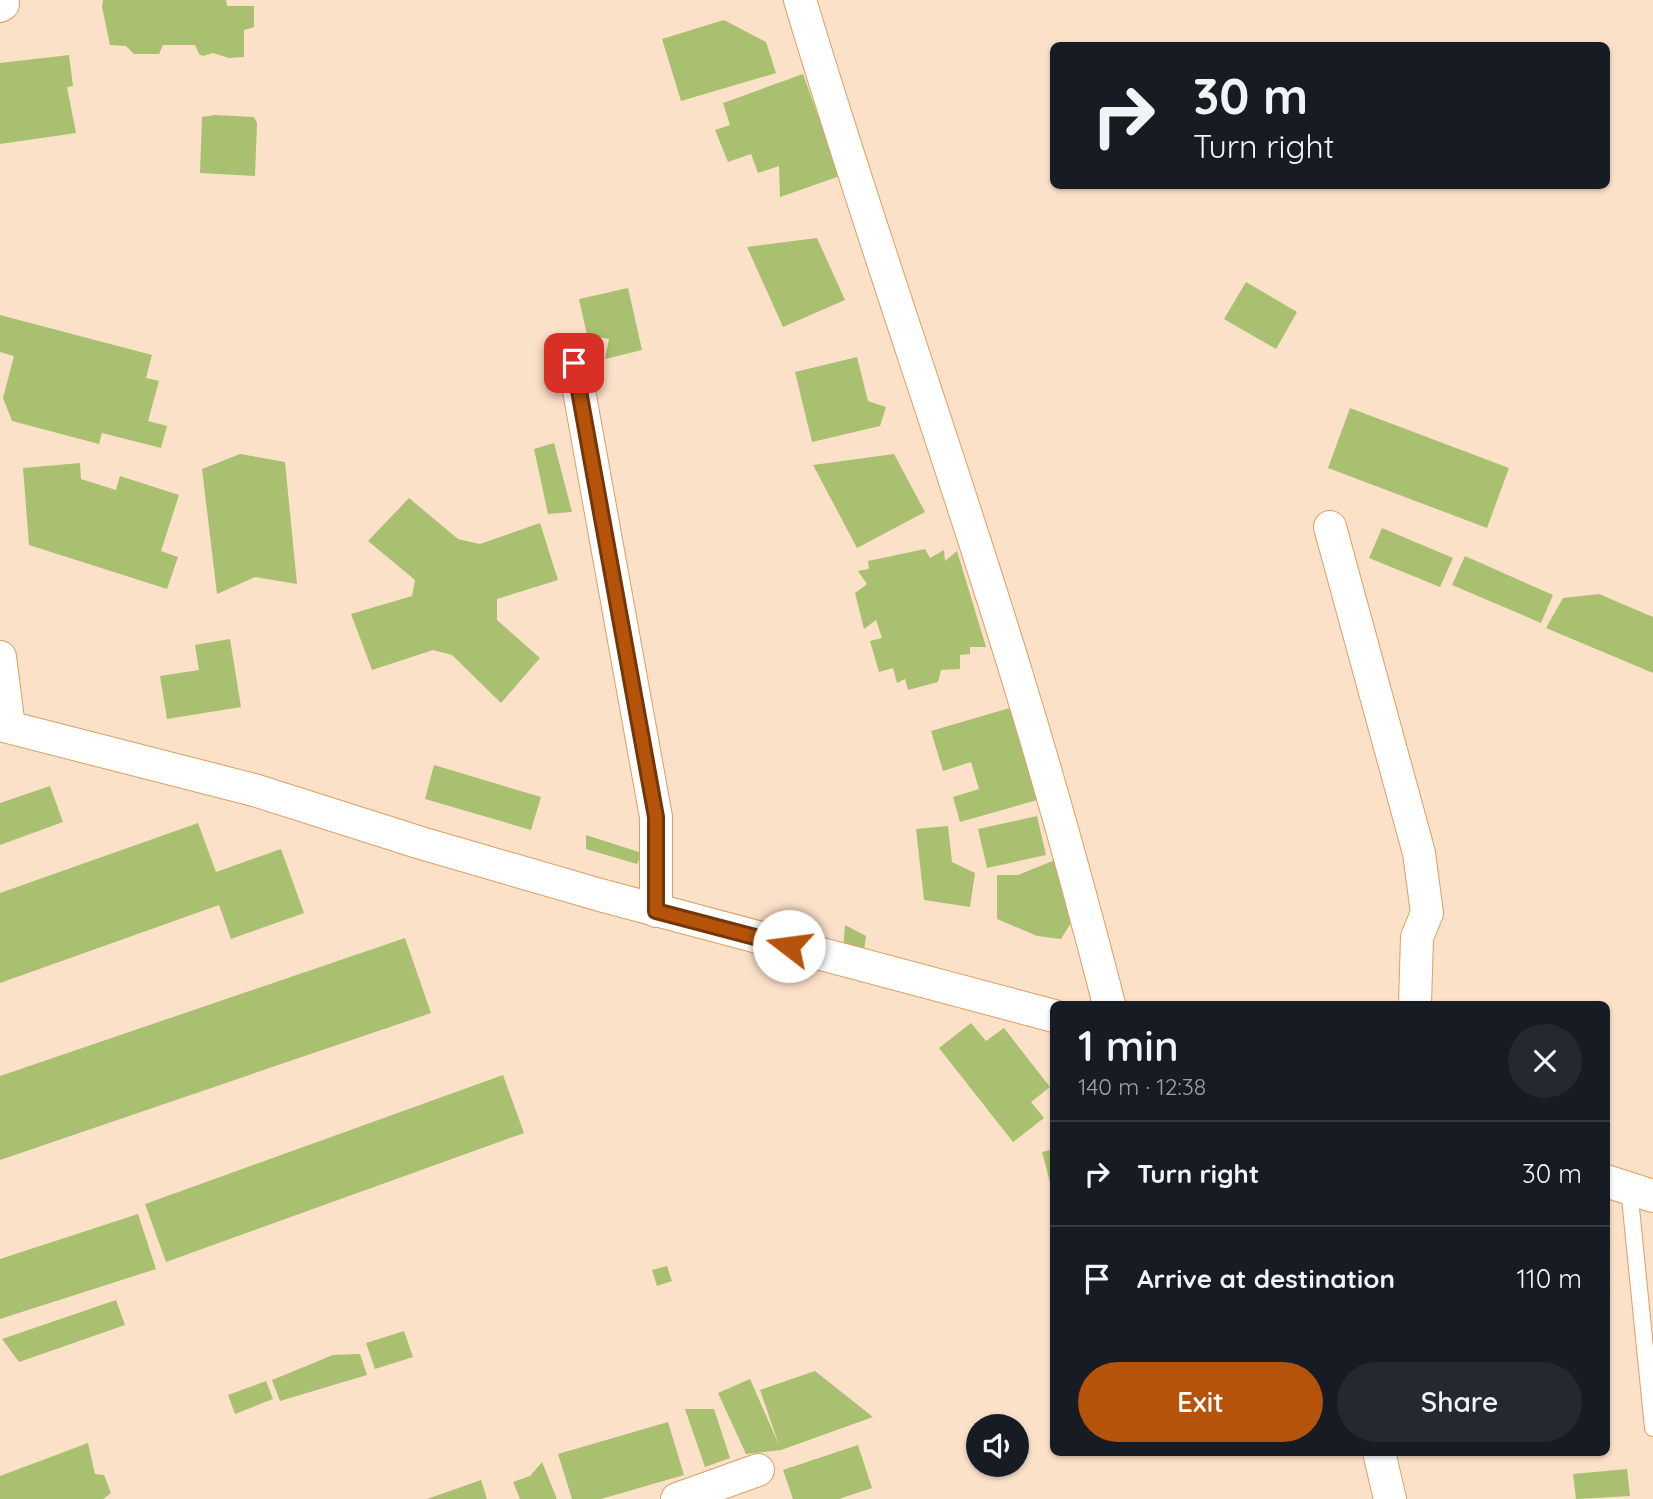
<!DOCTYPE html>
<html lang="en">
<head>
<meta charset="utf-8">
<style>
  :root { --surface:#171b24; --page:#242831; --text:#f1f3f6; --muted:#9ea1a6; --line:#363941; --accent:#b45309 }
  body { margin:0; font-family:Quicksand,sans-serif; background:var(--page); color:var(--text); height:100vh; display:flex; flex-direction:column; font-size:26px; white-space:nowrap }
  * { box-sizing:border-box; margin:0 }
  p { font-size:23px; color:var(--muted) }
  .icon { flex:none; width:38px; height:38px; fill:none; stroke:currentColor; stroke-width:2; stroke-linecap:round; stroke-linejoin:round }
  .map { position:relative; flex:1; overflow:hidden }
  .details { position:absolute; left:1050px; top:1001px; width:560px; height:455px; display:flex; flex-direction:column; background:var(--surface); border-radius:10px; box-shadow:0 2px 5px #0004 }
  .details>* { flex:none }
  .banner { position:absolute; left:1050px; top:42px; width:560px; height:147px; border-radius:10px; box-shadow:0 2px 5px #0004; background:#171b24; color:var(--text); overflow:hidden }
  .controls { position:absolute; left:966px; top:1414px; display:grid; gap:14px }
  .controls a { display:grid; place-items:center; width:63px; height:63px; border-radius:50%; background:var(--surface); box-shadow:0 2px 5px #0004; font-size:35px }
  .pin { position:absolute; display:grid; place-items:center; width:60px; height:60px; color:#fff; margin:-30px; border-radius:14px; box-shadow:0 4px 10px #0006 }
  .me { position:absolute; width:77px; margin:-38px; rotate:285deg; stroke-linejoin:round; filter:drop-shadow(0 0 5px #0008) }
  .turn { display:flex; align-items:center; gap:24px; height:147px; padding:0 28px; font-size:32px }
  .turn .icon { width:91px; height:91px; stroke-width:2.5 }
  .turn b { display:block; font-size:49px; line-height:60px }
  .round { display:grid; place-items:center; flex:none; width:74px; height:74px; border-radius:37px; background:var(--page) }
  .summary { display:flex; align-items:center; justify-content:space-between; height:119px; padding:0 28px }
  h1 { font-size:42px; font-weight:600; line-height:52px }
  .button { display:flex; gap:14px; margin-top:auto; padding:14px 28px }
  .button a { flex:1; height:80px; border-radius:42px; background:var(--accent); color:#fff; font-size:28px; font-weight:600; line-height:80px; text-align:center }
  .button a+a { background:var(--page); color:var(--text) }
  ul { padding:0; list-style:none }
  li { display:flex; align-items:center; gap:21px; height:105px; padding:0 28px; border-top:2px solid var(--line) }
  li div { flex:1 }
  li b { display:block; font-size:26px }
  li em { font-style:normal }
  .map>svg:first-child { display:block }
</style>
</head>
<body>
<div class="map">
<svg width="1653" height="1499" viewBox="0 0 1653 1499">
  <rect width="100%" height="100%" fill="#fce1c9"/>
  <path fill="#a9c070" d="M103,0H226L227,6H254V27L244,30V57L229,58L213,53L203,56L199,54L195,45H163L159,54H134L126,46L110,45L102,7Z
    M724,20L766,42L776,73L681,101L662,39Z
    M69,55L73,86L67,87L76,133L0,144V63Z
    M803,74L840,176L780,197L779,166L758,173L751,154L728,162L715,130L730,125L723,103Z
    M215,115L254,117L257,123L255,176L200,173L202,117Z
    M817,238L845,300L783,327L747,247Z
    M1246,282L1297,312L1276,349L1224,319Z
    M628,288L642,350L605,359L609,339L587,335L579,299Z
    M0,315L152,355L146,378L159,381L148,421L167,426L161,448L102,433L99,444L12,421L3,398L14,356L0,352Z
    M857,357L868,401L886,407L880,426L812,442L795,372Z
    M1350,408L1509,468L1487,528L1328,468Z
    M554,443L572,512L548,514L534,449Z
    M240,454L285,462L297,584L255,577L217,594L202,469Z
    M894,454L925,512L857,548L813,465Z
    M80,463L81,479L116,490L120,476L179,495L161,551L178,557L167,589L29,545L23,468Z
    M409,498L458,539L480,544L540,523L558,580L497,599V620L540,658L501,703L452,655L433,650L372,670L351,614L412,596L415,580L368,541Z
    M1382,528L1453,558L1440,587L1369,558Z
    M925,549L930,558L944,550L945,561L957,551L986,647H970V654L960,655V669L941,670L938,682L908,690L905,679L897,683L893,668L879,672L870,641L882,638L876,620L864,629L855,593L867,584L858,571L869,569L868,561Z
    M1465,556L1553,595L1541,623L1452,585Z
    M1599,594L1653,617V673L1546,628L1563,598Z
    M230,639L241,707L167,719L160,676L199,670L195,645Z
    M1013,707L1041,799L960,822L953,797L979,789L971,762L943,771L931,731Z
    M434,765L541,797L531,830L425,799Z
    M50,786L63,822L0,845V803Z
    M1037,816L1046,855L987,868L978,829Z
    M198,823L216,872L281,849L304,913L231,939L219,905L0,983V893Z
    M948,826L952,862L975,873L970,907L924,900L916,829Z
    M586,835L642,853L637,864L586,849Z
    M1055,860L1077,913L1061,939L1037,936L997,919V875H1018Z
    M845,925L866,936L864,952L843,950Z
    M405,938L431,1013L0,1160V1076Z
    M971,1023L986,1041L1004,1028L1050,1087L1031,1102L1044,1118L1013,1142L939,1048Z
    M503,1075L524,1133L166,1262L145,1204Z
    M1054,1149V1193H1053L1042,1152Z
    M138,1214L156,1269L0,1319V1259Z
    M667,1266L672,1281L657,1286L652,1270Z
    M116,1300L125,1325L19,1362L2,1339Z
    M404,1331L413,1357L375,1369L366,1343Z
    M360,1354L367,1375L280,1401L272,1380L333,1355Z
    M815,1371L873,1417L781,1450L746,1454L718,1393L750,1379L779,1445L760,1390Z
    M266,1381L273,1399L235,1414L228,1395Z
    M685,1409H714L730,1458L705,1467Z
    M668,1422L684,1475L601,1499H572L558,1454Z
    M88,1443L95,1474L104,1475L111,1493L103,1499H0V1476Z
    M858,1445L872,1488L839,1499H793L783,1470Z
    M542,1462L557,1499H520L513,1482L530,1476Z
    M1627,1469L1630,1496L1576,1499L1573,1474Z
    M481,1480L487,1499H427Z"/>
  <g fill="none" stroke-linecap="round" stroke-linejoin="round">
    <g stroke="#df9e63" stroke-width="18">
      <path id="lane" d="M1629,1188L1653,1428"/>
    </g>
    <g stroke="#df9e63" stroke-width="34">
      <path id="street" d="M800,0C868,228 949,452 1018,679C1051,787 1081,895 1109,1004
        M0,6L3,4
        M574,363L656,817V911
        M1330,527L1419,853L1427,913L1417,937L1415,1004
        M0,657L9,727
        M0,725L254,790L421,843L600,895L1054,1016
        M1606,1181L1653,1196
        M1379,1452L1390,1499
        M677,1499L758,1470"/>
    </g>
    <use href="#lane" stroke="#fff" stroke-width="16"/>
    <use href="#street" stroke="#fff" stroke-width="32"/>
  </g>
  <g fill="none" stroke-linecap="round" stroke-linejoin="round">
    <g stroke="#753606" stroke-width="18">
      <path id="route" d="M574,363L656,817V911L789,946"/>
    </g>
    <use href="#route" stroke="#b45309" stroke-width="12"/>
  </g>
</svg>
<div class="controls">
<a><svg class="icon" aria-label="sound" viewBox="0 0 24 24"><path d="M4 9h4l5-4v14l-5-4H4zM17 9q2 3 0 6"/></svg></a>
</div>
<div class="pin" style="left:574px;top:363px;background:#d93025"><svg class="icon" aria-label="arrive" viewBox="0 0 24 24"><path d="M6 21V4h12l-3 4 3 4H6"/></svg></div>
<svg class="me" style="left:789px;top:946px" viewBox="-20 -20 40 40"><circle r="19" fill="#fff"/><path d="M0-13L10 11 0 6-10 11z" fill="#b45309"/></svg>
<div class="banner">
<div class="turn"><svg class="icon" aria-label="right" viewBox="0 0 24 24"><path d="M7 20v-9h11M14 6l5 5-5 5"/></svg><div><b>30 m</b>Turn right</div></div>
</div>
<section class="details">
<div class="summary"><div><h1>1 min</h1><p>140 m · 12:38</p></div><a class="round"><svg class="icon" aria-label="close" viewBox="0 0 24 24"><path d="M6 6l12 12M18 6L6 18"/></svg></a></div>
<ul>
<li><svg class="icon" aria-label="right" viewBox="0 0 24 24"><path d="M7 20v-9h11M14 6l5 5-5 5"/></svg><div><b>Turn right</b></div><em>30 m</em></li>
<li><svg class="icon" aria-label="arrive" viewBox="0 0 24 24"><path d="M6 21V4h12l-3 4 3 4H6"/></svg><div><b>Arrive at destination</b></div><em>110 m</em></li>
</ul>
<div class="button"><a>Exit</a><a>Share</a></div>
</section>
</div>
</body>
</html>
